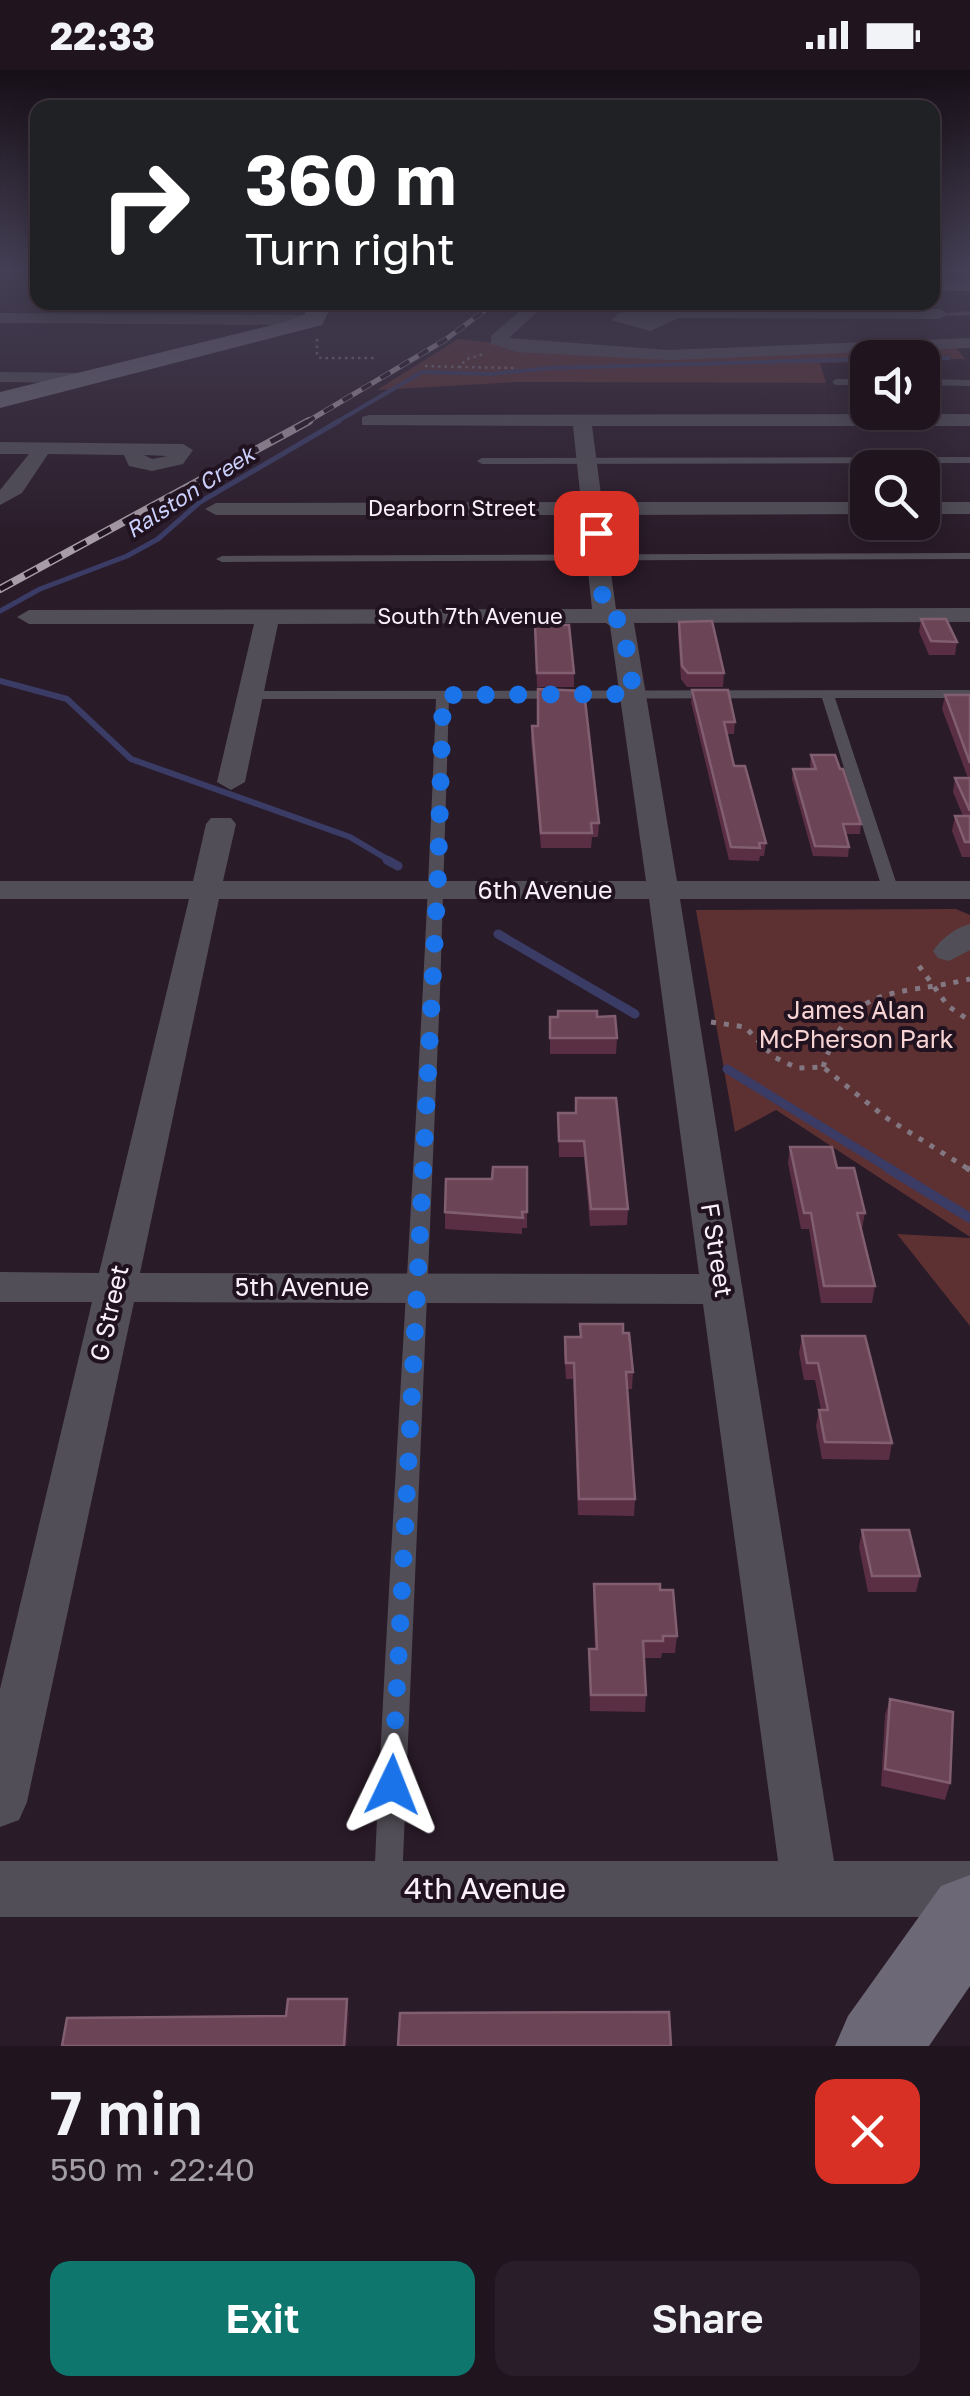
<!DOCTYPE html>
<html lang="en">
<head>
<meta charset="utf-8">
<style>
  :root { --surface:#20141f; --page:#281d28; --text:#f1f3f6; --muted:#a29ea4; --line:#3d333d; --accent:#0f766e }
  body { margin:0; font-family:"Golos Text",sans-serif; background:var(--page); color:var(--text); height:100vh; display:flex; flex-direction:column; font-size:38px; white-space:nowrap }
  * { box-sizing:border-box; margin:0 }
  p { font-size:32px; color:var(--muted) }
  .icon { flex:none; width:55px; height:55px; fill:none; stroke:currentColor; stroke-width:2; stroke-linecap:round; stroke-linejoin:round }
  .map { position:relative; height:1976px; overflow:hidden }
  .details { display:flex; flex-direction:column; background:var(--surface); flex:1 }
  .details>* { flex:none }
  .banner { position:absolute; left:30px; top:30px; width:910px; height:210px; border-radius:20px; box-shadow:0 5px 25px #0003,0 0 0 2px var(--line); background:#202124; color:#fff; overflow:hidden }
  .buttons { position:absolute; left:850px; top:270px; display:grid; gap:20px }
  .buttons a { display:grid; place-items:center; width:90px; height:90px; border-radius:20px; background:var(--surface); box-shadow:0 5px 25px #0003,0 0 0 2px var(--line); font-size:50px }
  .pin { position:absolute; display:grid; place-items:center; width:85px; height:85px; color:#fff; margin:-42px; border-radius:20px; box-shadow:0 5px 15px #0006 }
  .me { position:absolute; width:110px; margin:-55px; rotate:2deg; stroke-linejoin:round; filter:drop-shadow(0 0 8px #0008) }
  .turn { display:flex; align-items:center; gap:35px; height:210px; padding:0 50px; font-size:45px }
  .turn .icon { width:130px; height:130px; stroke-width:2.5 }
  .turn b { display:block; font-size:70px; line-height:85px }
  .round { display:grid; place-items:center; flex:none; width:105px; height:105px; border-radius:20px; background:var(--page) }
  .head { display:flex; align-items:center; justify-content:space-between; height:170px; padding:0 50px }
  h1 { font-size:60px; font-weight:600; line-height:75px }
  .primary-button { display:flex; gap:20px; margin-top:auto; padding:20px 50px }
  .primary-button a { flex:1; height:115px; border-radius:20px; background:var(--accent); color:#fff; font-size:40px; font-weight:600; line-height:115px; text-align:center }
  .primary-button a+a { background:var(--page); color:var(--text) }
  .status { display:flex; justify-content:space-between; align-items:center; height:70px; padding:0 50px; background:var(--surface); direction:ltr }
  .status svg { height:28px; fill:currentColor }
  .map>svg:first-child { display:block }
</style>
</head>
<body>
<div class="status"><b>22:33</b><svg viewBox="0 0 49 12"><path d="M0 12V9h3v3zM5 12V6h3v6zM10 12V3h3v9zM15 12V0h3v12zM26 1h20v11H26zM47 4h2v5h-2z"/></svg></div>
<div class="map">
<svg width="970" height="1976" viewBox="0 0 970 1976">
  <rect width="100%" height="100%" fill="#2a1b29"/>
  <path fill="#5d3032" d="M458,269L615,286L955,276L965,289L868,288L867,292L820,293L826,313L518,312L377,320Z
    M956,839L970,845V1167L776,1040L735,1062L696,840Z
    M897,1164L970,1168V1256Z"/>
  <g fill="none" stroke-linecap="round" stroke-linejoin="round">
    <path stroke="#3a3c66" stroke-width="4" d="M922,288H949
      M335,353L422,302L491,304L550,298L868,289"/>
    <path stroke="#3a3c66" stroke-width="5" d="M0,541L40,519L127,486L158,469L200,432L339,351"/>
    <path stroke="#3a3c66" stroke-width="6" d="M0,611L67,629L131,689L350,767L392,792"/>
    <path stroke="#3a3c66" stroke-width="9" d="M387,790L398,796
      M498,864L635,944
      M727,999L892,1100"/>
    <path stroke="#3a3c66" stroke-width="10" d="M888,1098L970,1148"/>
    <path stroke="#837782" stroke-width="2.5" stroke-dasharray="2.5 4" stroke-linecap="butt" d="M317,269V286L321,288H376
      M425,296L459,297L467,289L484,284
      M459,297L516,298"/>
    <path stroke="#837782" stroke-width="5" stroke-dasharray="5 8" stroke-linecap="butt" d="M919,896L948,936L970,951
      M711,952L745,957L774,987L797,998L823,997L885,1047L970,1100
      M823,997C851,911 895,927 970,909"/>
    <path stroke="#837782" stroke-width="6" stroke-dasharray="6 9" stroke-linecap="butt" d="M967,1098L970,1100"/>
    <path fill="#524e57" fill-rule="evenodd" d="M970,241V245L940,246L936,244Z
      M868,309V315H836L832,312L836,309Z
      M922,309L970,310V316L922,315Z
      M970,387V393L482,394L477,391L482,388Z
      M970,483V489L222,492L216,489L222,486Z
      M970,620V628H835L898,818L890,823L882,818L822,628L449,629L440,922L402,1813L398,1823L388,1827L378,1823L374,1813C392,1418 421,1024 436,629H250L244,625L250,621Z"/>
    <path fill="#524e57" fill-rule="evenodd" d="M932,211H970V221H932Z
      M530,232H548L509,268L668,280L970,268V278L668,290L517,282L491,274V266Z
      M646,238L940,239L948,244L940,249L679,248L650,261L611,250L619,243Z
      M0,243L314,245L322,250L314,255L0,253Z
      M0,302L85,303L94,308L85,313L0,312Z
      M970,344V356H592L602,432H868V444L603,445L616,539L970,538V552L634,553L677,811H970V829H680L834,1791H970V1847H0V1791H778L703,1234L134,1232L27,1732L19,1750L0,1757V1619L92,1232H0V1202L99,1203L189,829H0V811H193L206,754L211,748H231L236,754L223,811H646L610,556L606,553L278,554L245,712L231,720L217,712L254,554H29L17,547L29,540L592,539L582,445H216L205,439L216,433L581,432L573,356L362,355V347L369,345ZM219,829H649L699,1204L140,1203Z
      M0,372L183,374L193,380L183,394L152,401L129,396L124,385L48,384L22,423L0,435V420L29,384H0ZM144,385L168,386L152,389Z
      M922,432H970V444H922Z
      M970,854V880L949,891L938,888L933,881C942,868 955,858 970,854Z"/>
    <path fill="#6d6876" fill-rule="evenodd" d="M310,232H333L322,255L0,338V322L285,252L304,245Z
      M970,1805V1916L929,1976H835L848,1946L941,1816Z"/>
    <g stroke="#a89ca7" stroke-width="5">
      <path id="rail-far1" d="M305,353L445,270L496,232"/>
    </g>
    <g stroke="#a89ca7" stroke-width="8">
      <path id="rail" d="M0,519L309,351"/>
    </g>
    <use href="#rail-far1" stroke="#20121f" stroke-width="4" stroke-dasharray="11" stroke-linecap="butt"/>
    <use href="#rail" stroke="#20121f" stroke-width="5" stroke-dasharray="14" stroke-linecap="butt"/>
  </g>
  <path fill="#5a2f43" d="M921,549L957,572L955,585H929L919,562Z
    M679,552L724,603L723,617H687L681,609L678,564Z
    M535,555L574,603V617H537Z
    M692,620L735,652L734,664H727L734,696L766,773L764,786H760L759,791L729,790L691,632Z
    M945,625H970V787H962L952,761L955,746H963L953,722L955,708H968L942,639Z
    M532,656L599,753L598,767H592L591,778H541L531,670Z
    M811,685L840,699L861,754L860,764H846L849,777L848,787L813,786L792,709L793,699H811L810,695Z
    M550,947H597L617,968L616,984H550Z
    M576,1028L628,1139L627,1155L590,1156L584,1087H559L558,1043H575Z
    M790,1077L837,1098L865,1143L862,1159L875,1216L872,1233H821L809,1159H801L788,1093Z
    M527,1097V1158H522V1164L445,1159V1142L492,1109Z
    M580,1254L623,1263L633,1302L632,1319H627L635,1429L634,1446L578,1445L573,1309H566L564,1283L565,1267H580Z
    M802,1266L892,1373L889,1390L822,1389L816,1356L819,1340H821L815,1310H804L799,1283Z
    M862,1460L920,1506L916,1522H868L859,1477Z
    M594,1514L660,1520L677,1566L675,1583H662L661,1588H644L646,1625L645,1642L590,1641L589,1579H595L593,1530Z
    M890,1629L950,1713L945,1730L881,1716L885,1645Z"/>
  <path fill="#401f30" d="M347,1929L349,1945L347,1976H344Z"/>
  <path fill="#6b4456" stroke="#825f70" stroke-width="2.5" d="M921,549H946L957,572L931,571Z
    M712,551L724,603H688L682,596L679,552Z
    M535,555H569L574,603H537Z
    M538,619L584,621L599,753H591L592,763H541L532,656H538Z
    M692,620H728L735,652H724L734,696H745L766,773H759L760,778L731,777Z
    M945,625H970V693Z
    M811,685H835L840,699H843L861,754H843L849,777L815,776L793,699H816Z
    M955,708H970V741Z
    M955,746H970V772H965Z
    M558,941H597V947L615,946L617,968H550V947H558Z
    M576,1028H616L628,1139H591L584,1071H559L558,1043H576Z
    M790,1077H832L837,1098H854L865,1143H857L875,1216H824L811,1143H804Z
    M493,1097H527V1142H522L523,1148L445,1142L446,1109H492Z
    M580,1254H623V1263H629L633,1302H626L635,1429H579L574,1293H566L565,1267H581Z
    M802,1266H865L892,1373L825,1372L819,1340H828L818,1293H807Z
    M862,1460H909L920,1506H872Z
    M594,1514H660V1520H673L677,1566H663V1571H643L646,1625H591L589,1579H597Z
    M890,1629L953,1642L950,1713L885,1699Z
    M288,1929H347L344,1976H62L67,1948L286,1946Z
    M669,1942L671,1976H398L400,1943Z"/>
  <linearGradient id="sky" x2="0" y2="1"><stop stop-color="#170f17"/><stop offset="0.42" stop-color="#443f54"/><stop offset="1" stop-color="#443f54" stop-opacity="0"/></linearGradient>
  <rect width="970" height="474" fill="url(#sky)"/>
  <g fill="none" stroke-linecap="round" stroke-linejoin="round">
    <path stroke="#1a73e8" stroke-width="18" stroke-dasharray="0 32.4" d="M392,1715L438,805L443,625L634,624L622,552L604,542L596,463"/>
  </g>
  <g text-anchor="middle" stroke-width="8" stroke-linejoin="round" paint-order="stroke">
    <g font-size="22" font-style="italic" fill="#cacffb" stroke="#20121f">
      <text transform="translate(190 422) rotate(-33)" y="8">Ralston Creek</text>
    </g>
    <g font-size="22" fill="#faf0f9" stroke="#20121f">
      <text x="452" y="446">Dearborn Street</text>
      <text x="470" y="554">South 7th Avenue</text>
    </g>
    <g font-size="25" fill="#faf0f9" stroke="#20121f">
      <text x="545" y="829">6th Avenue</text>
      <text transform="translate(717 1180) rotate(81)" y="9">F Street</text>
      <text x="302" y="1226">5th Avenue</text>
      <text transform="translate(109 1243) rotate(-77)" y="9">G Street</text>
    </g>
    <g font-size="25" fill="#f7d3d3" stroke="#20121f">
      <text x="856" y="949">James Alan<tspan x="856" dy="29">McPherson Park</tspan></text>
    </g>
    <g font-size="30" fill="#faf0f9" stroke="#20121f">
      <text x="485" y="1829">4th Avenue</text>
    </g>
  </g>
</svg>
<div class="buttons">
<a><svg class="icon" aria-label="sound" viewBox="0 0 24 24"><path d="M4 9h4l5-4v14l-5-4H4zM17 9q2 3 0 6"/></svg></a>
<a><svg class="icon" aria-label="search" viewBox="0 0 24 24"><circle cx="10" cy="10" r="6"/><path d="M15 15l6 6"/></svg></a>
</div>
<div class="pin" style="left:596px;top:463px;background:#d93025"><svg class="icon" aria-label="arrive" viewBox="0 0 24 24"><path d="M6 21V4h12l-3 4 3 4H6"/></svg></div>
<svg class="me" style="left:392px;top:1715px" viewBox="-20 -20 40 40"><path d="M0-17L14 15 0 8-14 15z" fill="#1a73e8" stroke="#fff" stroke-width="4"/></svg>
<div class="banner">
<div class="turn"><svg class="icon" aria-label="right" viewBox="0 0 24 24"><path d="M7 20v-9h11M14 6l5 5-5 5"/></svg><div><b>360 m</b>Turn right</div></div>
</div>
</div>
<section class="details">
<div class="head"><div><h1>7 min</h1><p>550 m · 22:40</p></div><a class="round" style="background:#d93025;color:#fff"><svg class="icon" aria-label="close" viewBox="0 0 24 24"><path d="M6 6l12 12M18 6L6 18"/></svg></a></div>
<div class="primary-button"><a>Exit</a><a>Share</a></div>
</section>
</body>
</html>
